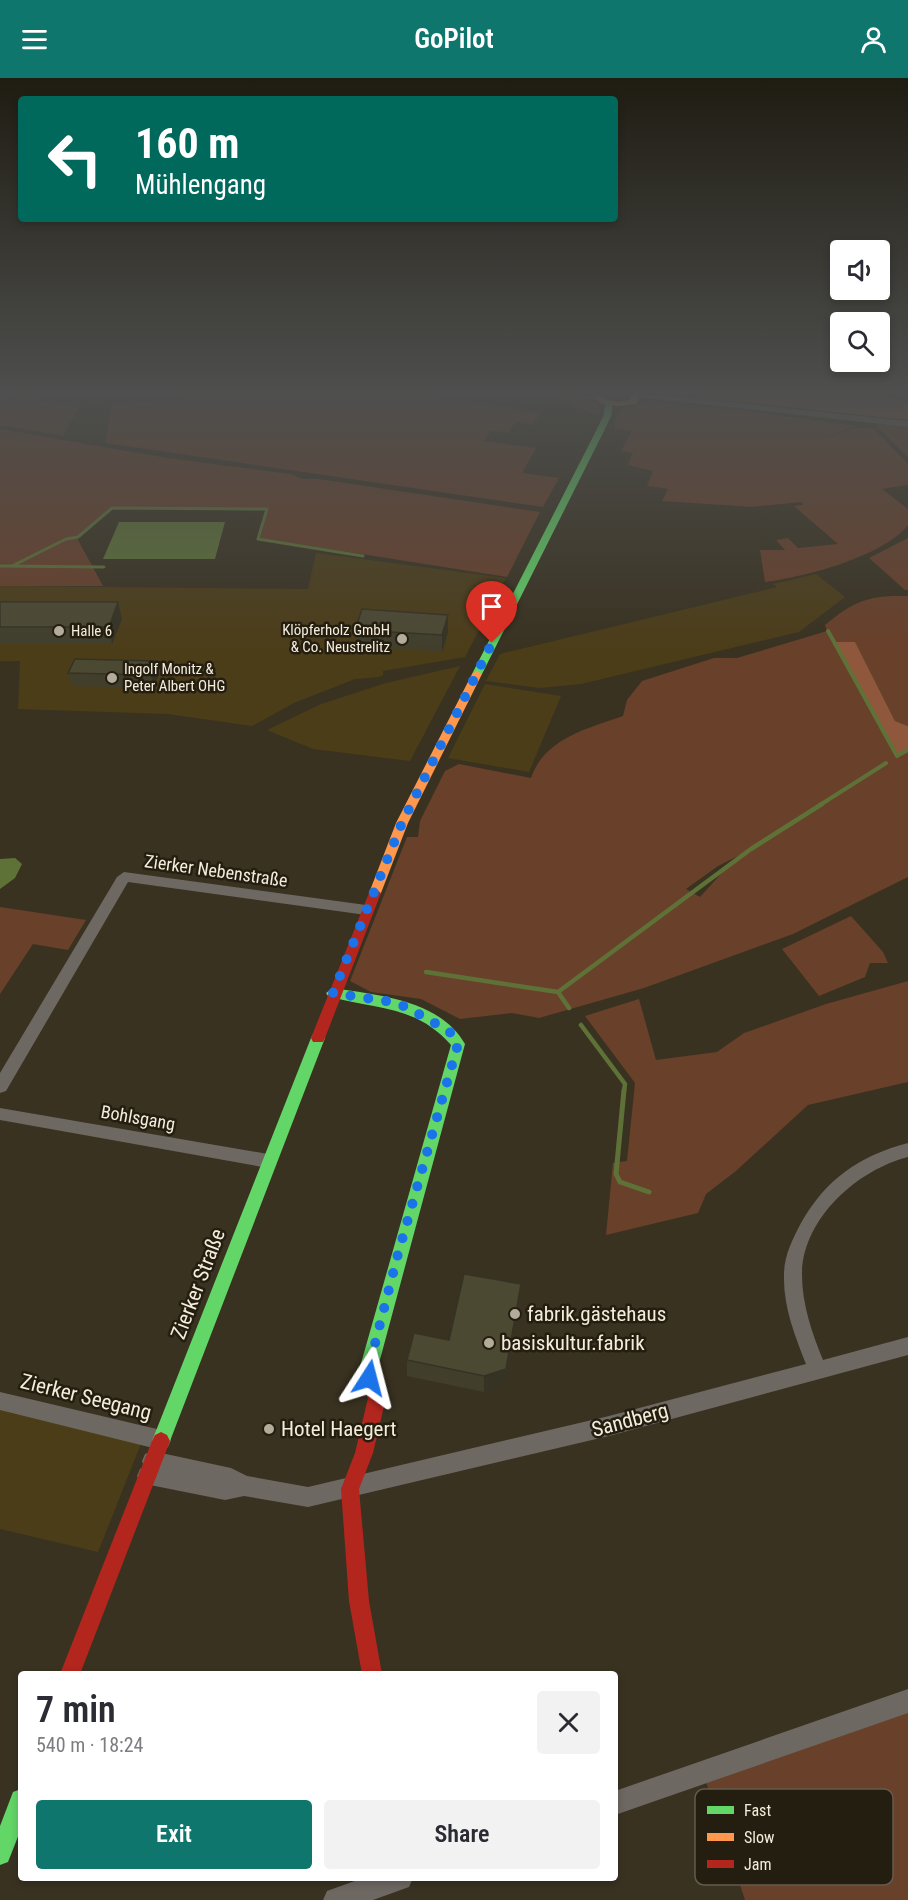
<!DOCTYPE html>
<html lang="en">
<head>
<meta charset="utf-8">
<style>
  :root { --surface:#fff; --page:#f2f2f3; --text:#2b2b33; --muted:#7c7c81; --accent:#0f766e }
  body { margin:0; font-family:"Roboto Condensed",sans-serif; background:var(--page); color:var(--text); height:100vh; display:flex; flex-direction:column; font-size:22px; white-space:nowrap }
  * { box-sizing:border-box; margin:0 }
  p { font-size:20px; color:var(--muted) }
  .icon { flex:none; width:33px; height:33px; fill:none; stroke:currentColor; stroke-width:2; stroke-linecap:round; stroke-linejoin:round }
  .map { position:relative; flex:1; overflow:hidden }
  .drawer { position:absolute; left:18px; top:1593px; width:600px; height:210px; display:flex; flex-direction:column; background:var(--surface); border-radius:6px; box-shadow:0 3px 9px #0003 }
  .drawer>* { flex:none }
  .guide { position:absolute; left:18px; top:18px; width:600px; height:126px; border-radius:6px; box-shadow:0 3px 9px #0003; background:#00695c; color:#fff; overflow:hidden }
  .tools { position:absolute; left:830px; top:162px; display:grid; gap:12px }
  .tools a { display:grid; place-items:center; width:60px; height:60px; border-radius:6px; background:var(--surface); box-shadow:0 3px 9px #0003; font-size:30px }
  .pin { position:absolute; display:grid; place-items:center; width:51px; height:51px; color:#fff; margin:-62px -26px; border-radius:50% 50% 50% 0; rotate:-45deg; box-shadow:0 0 6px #0007 }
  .pin .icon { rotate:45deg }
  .me { position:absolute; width:66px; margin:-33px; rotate:9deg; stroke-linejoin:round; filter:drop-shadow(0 0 4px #0008) }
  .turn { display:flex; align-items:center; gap:21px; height:126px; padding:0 18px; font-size:27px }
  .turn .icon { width:78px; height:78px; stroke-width:2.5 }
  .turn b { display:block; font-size:42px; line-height:51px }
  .round { display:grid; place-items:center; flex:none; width:63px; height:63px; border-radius:6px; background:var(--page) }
  .summary { display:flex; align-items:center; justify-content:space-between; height:102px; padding:0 18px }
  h1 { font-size:36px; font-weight:600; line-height:45px }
  .action { display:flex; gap:12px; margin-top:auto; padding:12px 18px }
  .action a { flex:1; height:69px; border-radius:6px; background:var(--accent); color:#fff; font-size:24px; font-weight:600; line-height:69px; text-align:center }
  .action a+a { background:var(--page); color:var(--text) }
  header { display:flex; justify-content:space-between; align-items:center; height:78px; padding:0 18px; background:var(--accent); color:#fff; font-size:27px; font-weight:600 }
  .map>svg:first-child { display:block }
</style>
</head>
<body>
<header><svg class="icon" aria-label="menu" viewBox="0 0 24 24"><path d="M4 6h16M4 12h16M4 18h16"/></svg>GoPilot<svg class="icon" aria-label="person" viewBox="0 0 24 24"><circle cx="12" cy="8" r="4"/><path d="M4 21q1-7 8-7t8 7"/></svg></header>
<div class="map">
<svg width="908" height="1822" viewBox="0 0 908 1822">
  <rect width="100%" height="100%" fill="#393221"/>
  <path fill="#4c3d19" d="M316,475L506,500L465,579L383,593V597L379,599L355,601L294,625L252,648L168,636L18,631L20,583H0V508L308,511Z
    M816,496L845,519L799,554L581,606L540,610L486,603L500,576L777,509L773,506Z
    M460,588L410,683L313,671L267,652L321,626L386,605Z
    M485,606L561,618L529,694L448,680Z
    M0,1329L142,1363L98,1474L0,1451Z"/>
  <path fill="#69402a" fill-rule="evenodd" d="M0,317L12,325L23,317H43L37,324L81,326L63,358L0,347Z
    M179,317H432L444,324L452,322L515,330L512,332L540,335L533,347L516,344L508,355L491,353L484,363L536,370L522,395L559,400L543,429L105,365L112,325L180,323Z
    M569,318L582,319L600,328L599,335L593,336L559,321Z
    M649,324L745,333L858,348L816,362L853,351L872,349L908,386V407L882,411L908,431V447C883,479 804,499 765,504L760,472H785L776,462L788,460L798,470L838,466L794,428L803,427L801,424L751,429L662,423L668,411L647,408L653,393L628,387L633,375L621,373L632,353L615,351V342L621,332Z
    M880,346L908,349V380L877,348Z
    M0,351L167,380L291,396L303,401H319L540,434L507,499L260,460L268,432L266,430H111L77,460L103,508H0Z
    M908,460V512H905L869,480Z
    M908,518V648L895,643L855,565H835L897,678L908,672V799L793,856L644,910L539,940L512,935L460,941L421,921L371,914L350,903L407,759H418L420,743L445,693L459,686L531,700C544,661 588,650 623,638L627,622L642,603L714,580H737L827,553L825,547C855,522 869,517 908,518ZM746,774L730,786L700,819L686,811L718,788Z
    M0,829L86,842L68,872L33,866L0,916Z
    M851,838L883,874L888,885H870L865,899L819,918L782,871Z
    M908,903V1004L808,1027L736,1093L706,1116L698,1135L606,1157L613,1085L627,1083L635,1005L585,938L639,921L656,982L717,974L744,955L826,926Z
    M908,1631V1822H745L706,1704Z"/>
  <path fill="#8f583d" d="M676,317L887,318L908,324V342Z
    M834,564H855L895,643L908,648V672L897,678Z"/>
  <path fill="#5e7238" d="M119,444H225L215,481H103Z
    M15,780L22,786L15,800L0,811V781Z"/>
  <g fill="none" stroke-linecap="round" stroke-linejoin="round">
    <path stroke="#5e7238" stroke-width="3" d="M0,488L104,489
      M12,488L66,461L78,459L112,430L267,431L258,461L363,478"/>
    <path stroke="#5e7238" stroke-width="4" d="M828,553L897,678L908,672
      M820,727L886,685"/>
    <path stroke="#5e7238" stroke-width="4.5" d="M426,894L558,914L751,771L822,726
      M558,914L569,930
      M581,947L625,1006L624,1013"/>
    <path stroke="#5e7238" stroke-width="5" d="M624,1012L616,1096L620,1104L649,1114"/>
    <path fill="#6d6862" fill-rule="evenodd" d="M575,317H593L605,321L601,323Z
      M634,317H661L908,343V349L638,319Z
      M124,794L366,827L373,832L366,837L128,804L6,1013L0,1015V995L117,799Z
      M0,1030L268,1076L274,1078L276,1083L274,1088L268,1090L0,1042Z
      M908,1065V1079C857,1092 802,1141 802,1197C802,1226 812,1255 823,1282L908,1259V1277L609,1358L308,1429L244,1418L225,1422L140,1405L137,1398L140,1391L144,1389L142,1383L145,1376L152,1373L231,1390L247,1398L308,1409L609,1338L806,1286C795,1258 783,1228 784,1197C784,1178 792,1162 801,1145C826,1101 859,1078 908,1065Z
      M0,1314L161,1352L168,1355L171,1362L168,1369L161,1372L0,1332Z
      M908,1611V1635L615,1737V1713Z
      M363,1800H413L409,1809L373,1822H323L327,1813Z"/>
    <path fill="#63d668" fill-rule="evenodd" d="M605,322L612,324V336L605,351L482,596L477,599L473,598L472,596L597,351L604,336Z
      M333,910C378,917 440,922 465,966L378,1289V1301L384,1316L381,1322L375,1324L369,1322C364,1311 360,1301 360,1289L451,967C415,926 375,932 328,918L326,915Z
      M318,955L323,956L325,960L170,1363L167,1369L161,1372L155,1369L152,1363L311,960L313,956Z
      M21,1711V1751L8,1784L0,1787V1748L13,1714Z"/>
    <path fill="#ff974d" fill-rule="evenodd" d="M596,317H604L606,321L618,324L630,322L632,317H640L636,326L618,328L600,325Z
      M477,593L482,596L408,745L381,815L379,818H371L369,815L396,745L472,596Z"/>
    <path fill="#b3261e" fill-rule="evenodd" d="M375,811L381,815L325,960L323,964H313L311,960L369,815Z
      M375,1308L381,1310L386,1320L373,1375L359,1411L369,1523L382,1596H362L349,1523L341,1411L355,1375L368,1320L366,1316L369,1310Z
      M161,1354L167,1357L170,1363L80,1596H60L152,1363L155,1357Z"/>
  </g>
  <path fill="#413f2c" d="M0,524H118L122,541L112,566L0,565Z
    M448,537V554L442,574L356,568L355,552Z
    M68,595L159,596L154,610L72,608Z
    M521,1206L519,1223L505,1307L484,1314L407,1298V1282L449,1262Z"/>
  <path fill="#353324" d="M118,524L122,541L112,566L109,549Z
    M448,537V554L442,574V557Z
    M156,583L159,596L154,610L151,597Z
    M521,1206L519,1223L505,1307L484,1314V1298Z"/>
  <path fill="#4c4933" stroke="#353324" stroke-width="1.5" d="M0,524H118L109,549H0Z
    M362,531L448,537L442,557L355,552Z
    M75,581L156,583L151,597L68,595Z
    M464,1196L521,1206L506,1291L484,1298L407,1282L414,1255L449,1262Z"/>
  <linearGradient id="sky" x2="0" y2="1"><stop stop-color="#1f1c12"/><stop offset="0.55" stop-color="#4e4f4e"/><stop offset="1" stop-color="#4e4f4e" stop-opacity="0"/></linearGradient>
  <rect width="908" height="572" fill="url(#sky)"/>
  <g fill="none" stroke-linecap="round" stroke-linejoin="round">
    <path stroke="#1a73e8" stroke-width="10" stroke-dasharray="0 18" d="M369,1300V1289L398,1176L458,966L449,953L406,929L392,924L333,915L402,745L492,565"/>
  </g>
  <g fill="#b3ac9a" stroke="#241e11" stroke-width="2">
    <circle cx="59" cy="553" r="6"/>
    <circle cx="402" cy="561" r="6"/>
    <circle cx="112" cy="600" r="6"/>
    <circle cx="515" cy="1236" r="6"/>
    <circle cx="489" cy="1265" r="6"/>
    <circle cx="269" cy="1351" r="6"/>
  </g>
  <g text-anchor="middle" stroke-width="5" stroke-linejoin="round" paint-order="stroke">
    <g font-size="15" fill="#f5eddb" stroke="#241e11" text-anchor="start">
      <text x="390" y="557" text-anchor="end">Klöpferholz GmbH<tspan x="390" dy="17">&amp; Co. Neustrelitz</tspan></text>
      <text x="71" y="558">Halle 6</text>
      <text x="124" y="596">Ingolf Monitz &amp;<tspan x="124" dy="17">Peter Albert OHG</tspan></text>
    </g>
    <g font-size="18" fill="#f5eddb" stroke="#241e11">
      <text transform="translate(216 793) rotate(8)" y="6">Zierker Nebenstraße</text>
      <text transform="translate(138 1040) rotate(10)" y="6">Bohlsgang</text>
    </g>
    <g font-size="21" fill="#f5eddb" stroke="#241e11">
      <text transform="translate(198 1206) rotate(-69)" y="7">Zierker Straße</text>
      <text transform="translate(86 1319) rotate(14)" y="7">Zierker Seegang</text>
      <text transform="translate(630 1342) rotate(-15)" y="7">Sandberg</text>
    </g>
    <g font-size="21" fill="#f5eddb" stroke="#241e11" text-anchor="start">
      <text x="527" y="1243">fabrik.gästehaus</text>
      <text x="501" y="1272">basiskultur.fabrik</text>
      <text x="281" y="1358">Hotel Haegert</text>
    </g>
  </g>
  <rect x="695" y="1711" width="198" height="96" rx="9" fill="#241e11" stroke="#635c4e" stroke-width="1.5"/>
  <rect x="707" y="1728" width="27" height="8" fill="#63d668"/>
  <rect x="707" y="1755" width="27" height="8" fill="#ff974d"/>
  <rect x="707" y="1782" width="27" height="8" fill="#b3261e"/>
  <g font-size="16" fill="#f5eddb">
    <text x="744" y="1738">Fast</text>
    <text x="744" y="1765">Slow</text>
    <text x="744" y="1792">Jam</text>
  </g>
</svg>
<div class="tools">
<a><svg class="icon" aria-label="sound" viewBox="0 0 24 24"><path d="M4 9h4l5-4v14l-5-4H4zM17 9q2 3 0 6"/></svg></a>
<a><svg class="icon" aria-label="search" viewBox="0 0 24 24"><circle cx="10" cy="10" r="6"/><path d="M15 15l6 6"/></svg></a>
</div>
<div class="pin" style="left:492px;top:565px;background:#d93025"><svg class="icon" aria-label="arrive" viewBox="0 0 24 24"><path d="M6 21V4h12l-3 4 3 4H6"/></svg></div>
<svg class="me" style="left:369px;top:1300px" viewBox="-20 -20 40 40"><path d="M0-17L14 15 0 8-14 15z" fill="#1a73e8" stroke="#fff" stroke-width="4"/></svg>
<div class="guide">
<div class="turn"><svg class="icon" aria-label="left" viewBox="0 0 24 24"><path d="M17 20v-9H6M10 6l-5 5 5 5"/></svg><div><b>160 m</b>Mühlengang</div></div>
</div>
<section class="drawer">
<div class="summary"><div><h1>7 min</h1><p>540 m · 18:24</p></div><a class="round"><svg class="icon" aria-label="close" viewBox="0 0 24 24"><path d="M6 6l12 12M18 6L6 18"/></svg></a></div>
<div class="action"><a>Exit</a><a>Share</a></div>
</section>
</div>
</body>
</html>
